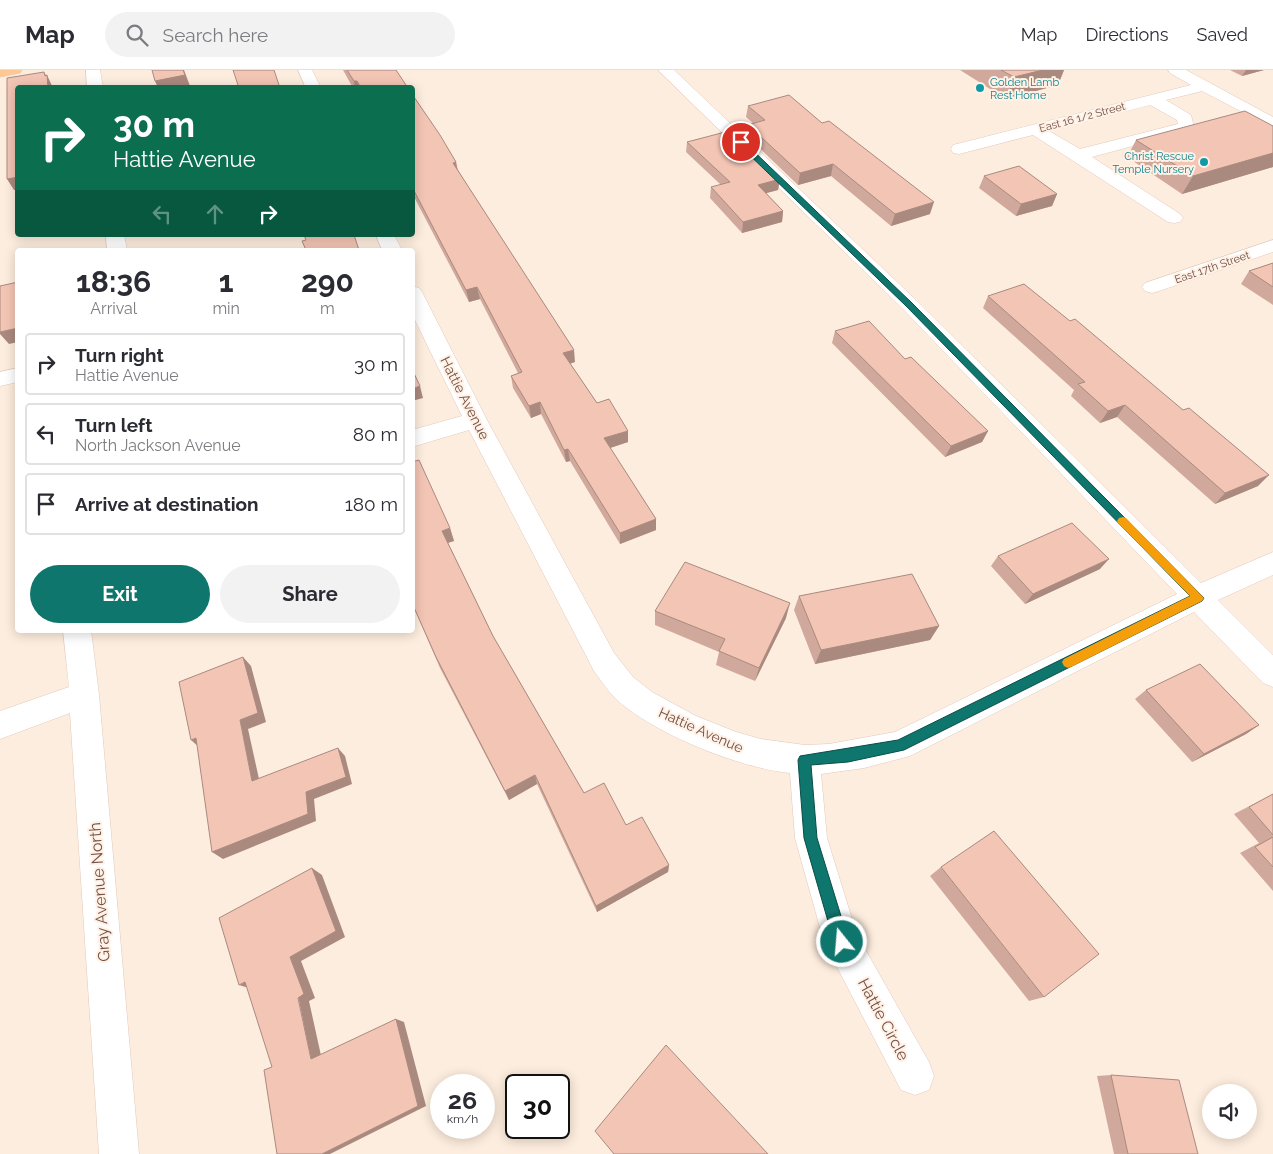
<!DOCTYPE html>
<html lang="en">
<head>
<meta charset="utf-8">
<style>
  :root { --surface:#fff; --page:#f2f2f3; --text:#2b2b33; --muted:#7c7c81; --line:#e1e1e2; --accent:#0f766e }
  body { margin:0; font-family:Raleway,sans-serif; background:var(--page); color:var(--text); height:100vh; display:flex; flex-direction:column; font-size:19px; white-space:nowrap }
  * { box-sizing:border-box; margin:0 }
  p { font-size:16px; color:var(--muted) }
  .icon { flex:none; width:28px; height:28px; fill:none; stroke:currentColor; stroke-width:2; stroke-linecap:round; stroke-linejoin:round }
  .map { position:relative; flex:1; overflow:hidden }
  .panel { position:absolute; left:15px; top:178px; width:400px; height:385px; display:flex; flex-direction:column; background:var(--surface); border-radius:5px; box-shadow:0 2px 12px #0003 }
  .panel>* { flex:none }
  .top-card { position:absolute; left:15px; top:15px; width:400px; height:152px; border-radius:5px; box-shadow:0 2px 12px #0003; background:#0b6e4f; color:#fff; overflow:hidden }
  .controls { position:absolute; left:1202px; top:1014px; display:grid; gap:10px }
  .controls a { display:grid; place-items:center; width:55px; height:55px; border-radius:50%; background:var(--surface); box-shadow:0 2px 12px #0003; font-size:25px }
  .speed { position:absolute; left:430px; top:1004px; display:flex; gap:10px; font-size:25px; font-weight:700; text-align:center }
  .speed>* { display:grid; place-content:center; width:65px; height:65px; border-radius:50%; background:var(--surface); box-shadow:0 2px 12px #0003; line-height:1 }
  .speed small { font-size:12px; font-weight:400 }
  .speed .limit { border:2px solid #111; border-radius:8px; background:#fff; color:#111 }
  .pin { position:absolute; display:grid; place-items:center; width:42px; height:42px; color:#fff; margin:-21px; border:2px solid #fff; border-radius:50%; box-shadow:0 1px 5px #0007 }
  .me { position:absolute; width:55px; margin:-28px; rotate:343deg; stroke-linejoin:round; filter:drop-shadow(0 0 4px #0008) }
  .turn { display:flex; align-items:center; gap:18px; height:105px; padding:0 15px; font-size:22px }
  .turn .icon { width:65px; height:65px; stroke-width:2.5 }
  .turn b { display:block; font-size:35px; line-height:42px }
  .lanes { display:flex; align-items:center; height:48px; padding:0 15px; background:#0003; justify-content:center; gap:25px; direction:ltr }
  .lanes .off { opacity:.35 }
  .eta { display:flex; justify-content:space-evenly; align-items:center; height:85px; text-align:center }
  .eta b { font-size:30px; font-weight:700; line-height:35px }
  .button { display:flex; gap:10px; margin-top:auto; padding:10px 15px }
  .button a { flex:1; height:58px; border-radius:30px; background:var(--accent); color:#fff; font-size:20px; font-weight:700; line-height:58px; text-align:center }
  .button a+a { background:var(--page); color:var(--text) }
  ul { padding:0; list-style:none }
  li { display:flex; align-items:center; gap:15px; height:62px; margin:0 10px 8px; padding:0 5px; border:2px solid var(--line); border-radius:5px }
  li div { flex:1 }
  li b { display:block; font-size:19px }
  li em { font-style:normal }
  header { display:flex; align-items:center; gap:30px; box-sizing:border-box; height:70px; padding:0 25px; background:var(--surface); border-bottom:1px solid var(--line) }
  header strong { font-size:24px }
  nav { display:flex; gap:28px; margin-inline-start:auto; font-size:18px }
  .search { width:350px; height:45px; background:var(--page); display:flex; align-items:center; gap:12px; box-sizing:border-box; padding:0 18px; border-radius:28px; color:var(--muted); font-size:19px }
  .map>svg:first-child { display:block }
</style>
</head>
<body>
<header>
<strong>Map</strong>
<div class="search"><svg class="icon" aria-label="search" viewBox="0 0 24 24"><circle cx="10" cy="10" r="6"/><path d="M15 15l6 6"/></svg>Search here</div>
<nav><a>Map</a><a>Directions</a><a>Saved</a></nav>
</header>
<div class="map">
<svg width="1273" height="1084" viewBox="0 0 1273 1084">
  <rect width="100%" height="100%" fill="#fdedde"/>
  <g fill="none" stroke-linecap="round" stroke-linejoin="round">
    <g stroke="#e3c9bd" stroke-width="1">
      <path id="minor" d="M86,0H100L103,18H87Z
        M298,0H312L321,18H306Z
        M658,0H674L916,230L1201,513L1273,482V505L1218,530L1273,585V617L1263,613L1194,542L910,686L864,698L821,704L827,768L857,865L929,992L934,1006L929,1020L915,1025L901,1020L824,872L795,768L790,703C739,698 652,663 615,628C607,620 601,610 594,601L469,360L412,377V360L462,346L412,244V216L419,218L422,222L487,350L614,583L633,607L652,622L696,646L736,662L761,669L805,675L829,674L895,662L1177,524L902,238Z
        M1168,0H1186L1273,47V58L1202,21L1166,30L1191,45L1194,57L1192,60L1092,87L1180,144L1183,148L1180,152L1174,153L1168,152L1033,65L959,84L953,83L951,79L953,75L1191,15L1170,3ZM1150,35L1177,50L1178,54L1080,79L1049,61Z
        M106,165H124L127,180H107Z
        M376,165H394L402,180H382Z
        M1273,170V182L1159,221L1152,223L1145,221L1142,217L1145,213Z
        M18,298V312L0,316V302Z
        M63,560H91L99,625L139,1084H99L70,643L0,669V641L69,617Z"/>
    </g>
    <g stroke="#d8cecb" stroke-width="1">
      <path id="major" d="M0,0H22L20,3L0,7Z"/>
    </g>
    <use href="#minor" fill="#fff" fill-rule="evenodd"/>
    <use href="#major" fill="#ffc893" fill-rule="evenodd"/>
  </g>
  <path fill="#d1a99c" d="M343,0H396L408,18H353Z
    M960,0H1064L1058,15L1006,29Z
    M1230,0H1264L1242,6Z
    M412,24L456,92L458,100L575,292L570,294L597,333L628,372L610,378L656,449V460L620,474L570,391L566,392L541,344L531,348L513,318L511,306L518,303L480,229L469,232L412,123Z
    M748,36L930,144L891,156L831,106L798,115L747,66L748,55L753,53L746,47Z
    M1273,56V97L1182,124L1127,87L1136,70Z
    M687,72L780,109L778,120L766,123L783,141L782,152L742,163L710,128L711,117L721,115L686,82Z
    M984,106L1057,124L1052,136L1016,146L979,118Z
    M1273,193V235L1241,214L1249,201Z
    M988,226L1258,416L1215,434L1117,347L1100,353L1071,326L1074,320L983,238Z
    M835,261L905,289L988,361L982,372L945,387L832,273Z
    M450,458L454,471L448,473L493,566L584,723L626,755L669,795L668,802L597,842L537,714L509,730L440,598L412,533Z
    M998,486L1100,499L1025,534L991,496Z
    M799,526L939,556L930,570L815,594L794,540Z
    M655,541L786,548L755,611L716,595L719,582L655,555Z
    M1146,620L1259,655L1246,664L1192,692L1135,629Z
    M1273,724V821L1240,783L1259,773L1234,744Z
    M941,797L1044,927L1029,931L930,806Z
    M1111,1005L1198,1084H1114L1097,1006Z"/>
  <path fill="#aa8a7f" d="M184,0L190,16L183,18H158L155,11Z
    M1043,0H1064L1058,15L1006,29L1014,7Z
    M1246,0H1264L1242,6Z
    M44,2L47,7V5L53,18H48Z
    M354,11H357L359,18H355Z
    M1273,83V97L1182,124L1193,106Z
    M456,92L458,104L453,93Z
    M833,94L831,106L798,115L800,103Z
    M18,107V120H14L7,109Z
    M780,109L778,120L756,126L758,115Z
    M1057,124L1052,136L1016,146L1021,134Z
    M934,132L930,144L891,156L895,144Z
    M783,141L782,152L742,163L743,152Z
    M477,217L480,229L469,232L466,220Z
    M18,258V272L9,274L0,264V262Z
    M574,280L575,292L564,295L563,283Z
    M420,316L423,328L412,331V319Z
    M540,332L541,344L531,348L529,336Z
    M1125,335L1117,347L1100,353L1108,341Z
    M628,361V372L604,380V368Z
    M988,361L982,372L945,387L951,376Z
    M568,379L570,391L566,392L564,380Z
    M1269,405L1258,416L1215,434L1225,423Z
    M656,449V460L620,474V463Z
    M450,458L454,471L447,473L442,461Z
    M1109,489L1100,499L1025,534L1033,524Z
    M790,533L786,548L755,611L759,598Z
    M939,556L930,570L815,594L821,580Z
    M243,587L251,596L266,652L248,659L261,718L252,711L240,650Z
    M1259,655L1246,664L1192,692L1204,684Z
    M196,668L200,678L191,670Z
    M338,678L345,686L352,714L314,729L316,751L223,789L212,782L306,722Z
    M535,705L537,714L509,730L505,721Z
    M669,795L668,802L597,842L596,836Z
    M312,798L322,805L345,867L301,891L315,928L309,931L322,990L311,989L290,887Z
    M245,912L252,919L239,915Z
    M396,949L404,952L426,1036L330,1084H322Z"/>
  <path fill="#f3c5b5" stroke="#aa8a7f" d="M152,0H183L185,5L155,11Z
    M233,0H274L280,18H239Z
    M347,0H396L408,18H361L357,11H354Z
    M1001,0H1043L1014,7Z
    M44,2L45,6L47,5L48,18H18V107L7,109V8Z
    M412,24L440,65L456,92L453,93L574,280L563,283L597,333L609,329L628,361L604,368L656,449L620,463L568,379L564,380L540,332L529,336L511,306L522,302L477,217L466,220L412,117Z
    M789,25L822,53L829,51L934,132L895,144L833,94L800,103L748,55L765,50L748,36Z
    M1245,41L1273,56V83L1193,106L1136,70Z
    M729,61L780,109L758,115L783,141L743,152L711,117L730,112L687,72Z
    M1019,96L1057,124L1021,134L984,106Z
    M304,165H354L359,180H306L302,171L306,170Z
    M1273,193V217L1249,201Z
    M18,212V258L0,262V216Z
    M1024,214L1070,251L1075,249L1183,340L1189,338L1269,405L1225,423L1125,335L1108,341L1078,314L1085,312L988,226Z
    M869,251L905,289L911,287L988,361L951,376L835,261Z
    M412,299L420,316L412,319Z
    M419,390L450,458L442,461L493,566L584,723L604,713L626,755L642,747L669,795L596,836L535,705L505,721L436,587L412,533V392Z
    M1072,453L1109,489L1033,524L998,486Z
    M685,492L790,533L759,598L719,581L725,569L655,541Z
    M912,504L939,556L821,580L799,526Z
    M243,587L258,643L240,650L252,711L338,678L346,707L306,722L308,744L212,782L196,668L191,670L179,612Z
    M1200,594L1259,655L1204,684L1146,620Z
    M1273,724V765L1249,737Z
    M994,761L1099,884L1044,927L941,797Z
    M1273,767V797L1255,777Z
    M312,798L336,861L290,887L304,924L298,928L311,989L396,949L418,1036L322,1084H277L264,1000L272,997L245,912L239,915L219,848Z
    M666,975L768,1084H614L595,1061Z
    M1111,1005L1179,1010L1198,1084H1128Z"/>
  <path fill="#0f766e" stroke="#0a4d48" d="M738,71H743L912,233L1204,528L1202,531L904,680L848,692L811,695L817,768L849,872L847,877L842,880L837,877L834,872L804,768L798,690L800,686L898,670L1190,526L906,236L738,74Z"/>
  <path fill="#f59e0b" d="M1123,447L1126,448L1204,528L1202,531L1073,596L1068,598L1064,596L1062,592L1064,589L1190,526L1119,454L1117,451L1119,448Z"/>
  <g fill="#0f9aa8" stroke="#fff1e5" stroke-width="2">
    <circle cx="980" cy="18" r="5"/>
    <circle cx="1204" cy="92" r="5"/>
  </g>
  <g text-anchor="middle" stroke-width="4" stroke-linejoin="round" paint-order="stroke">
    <g font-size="11" fill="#0d838f" stroke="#fff1e5" text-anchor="start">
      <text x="990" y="16">Golden Lamb<tspan x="990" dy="13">Rest Home</tspan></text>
      <text x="1194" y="90" text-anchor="end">Christ Rescue<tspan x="1194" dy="13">Temple Nursery</tspan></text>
    </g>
    <g font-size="11" fill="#735046" stroke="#fff1e5">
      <text transform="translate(1082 47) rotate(-15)" y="4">East 16 1/2 Street</text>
      <text transform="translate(1212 197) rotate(-19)" y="4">East 17th Street</text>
    </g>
    <g font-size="14" fill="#735046" stroke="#fff1e5">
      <text transform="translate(465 328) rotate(63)" y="5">Hattie Avenue</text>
      <text transform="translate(701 660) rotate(24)" y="5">Hattie Avenue</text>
    </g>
    <g font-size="16" fill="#735046" stroke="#fff1e5">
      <text transform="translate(99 822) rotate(-94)" y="6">Gray Avenue North</text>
      <text transform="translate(884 949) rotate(62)" y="6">Hattie Circle</text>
    </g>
  </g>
</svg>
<div class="controls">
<a><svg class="icon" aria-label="sound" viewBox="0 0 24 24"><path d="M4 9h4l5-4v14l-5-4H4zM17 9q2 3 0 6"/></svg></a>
</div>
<div class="speed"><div>26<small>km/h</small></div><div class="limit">30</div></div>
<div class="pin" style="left:741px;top:72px;background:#d93025"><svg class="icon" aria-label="arrive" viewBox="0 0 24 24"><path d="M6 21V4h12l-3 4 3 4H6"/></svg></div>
<svg class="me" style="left:842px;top:872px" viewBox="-20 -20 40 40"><circle r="17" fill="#0f766e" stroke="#fff" stroke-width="3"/><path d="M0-11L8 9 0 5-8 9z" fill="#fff"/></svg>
<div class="top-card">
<div class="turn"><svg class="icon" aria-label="right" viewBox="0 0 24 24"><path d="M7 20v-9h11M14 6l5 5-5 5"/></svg><div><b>30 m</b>Hattie Avenue</div></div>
<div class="lanes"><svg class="icon off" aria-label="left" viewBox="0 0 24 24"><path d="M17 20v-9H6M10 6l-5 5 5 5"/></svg><svg class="icon off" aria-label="ahead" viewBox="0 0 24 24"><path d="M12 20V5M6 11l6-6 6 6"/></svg><svg class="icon" aria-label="right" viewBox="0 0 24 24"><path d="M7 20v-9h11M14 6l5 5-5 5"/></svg></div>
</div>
<section class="panel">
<div class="eta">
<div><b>18:36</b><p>Arrival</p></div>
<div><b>1</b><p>min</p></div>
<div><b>290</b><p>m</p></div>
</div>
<ul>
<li><svg class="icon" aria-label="right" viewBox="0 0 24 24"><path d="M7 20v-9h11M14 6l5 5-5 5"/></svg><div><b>Turn right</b><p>Hattie Avenue</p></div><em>30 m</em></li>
<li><svg class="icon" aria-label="left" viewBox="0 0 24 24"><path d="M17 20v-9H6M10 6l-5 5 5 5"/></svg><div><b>Turn left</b><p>North Jackson Avenue</p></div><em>80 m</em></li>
<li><svg class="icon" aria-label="arrive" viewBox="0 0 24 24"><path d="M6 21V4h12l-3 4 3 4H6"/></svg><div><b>Arrive at destination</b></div><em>180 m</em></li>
</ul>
<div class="button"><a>Exit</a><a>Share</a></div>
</section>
</div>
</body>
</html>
